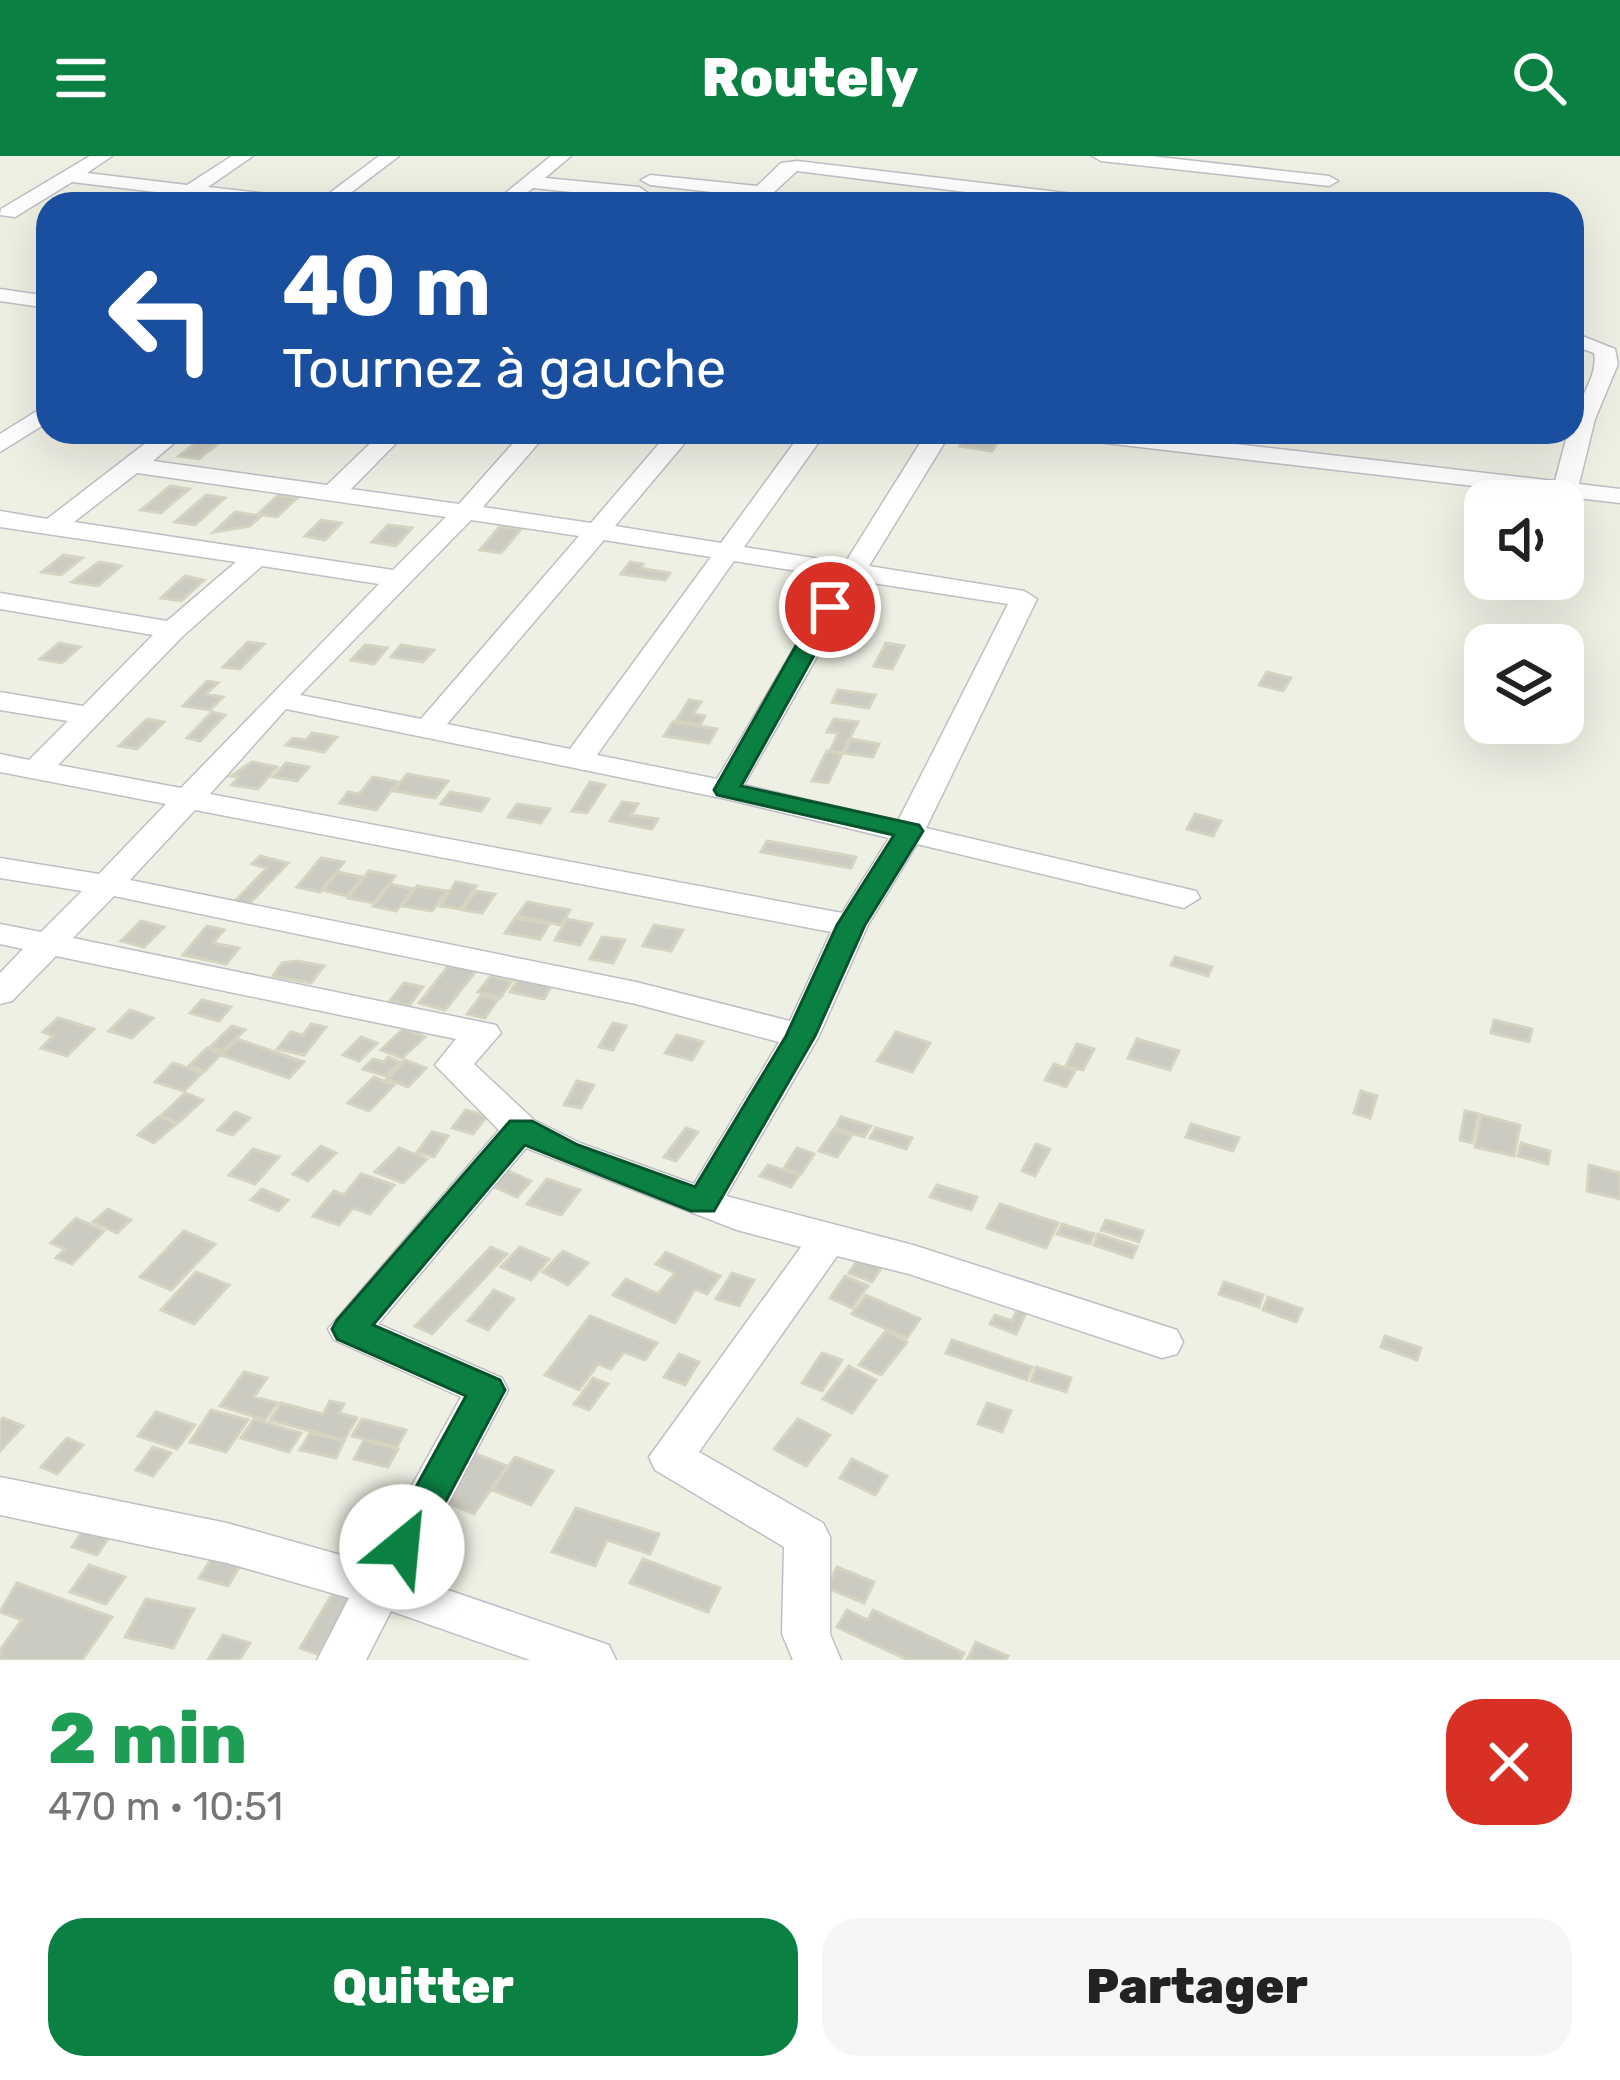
<!DOCTYPE html>
<html lang="fr">
<head>
<meta charset="utf-8">
<style>
  :root { --surface:#fff; --page:#f6f6f6; --text:#222; --muted:#767676; --accent:#0b8043 }
  body { margin:0; font-family:Rubik,sans-serif; background:var(--page); color:var(--text); height:100vh; display:flex; flex-direction:column; font-size:45px; white-space:nowrap }
  * { box-sizing:border-box; margin:0 }
  p { font-size:39px; color:var(--muted) }
  .icon { flex:none; width:66px; height:66px; fill:none; stroke:currentColor; stroke-width:2; stroke-linecap:round; stroke-linejoin:round }
  .map { position:relative; height:1504px; overflow:hidden }
  .panel { display:flex; flex-direction:column; background:var(--surface); flex:1 }
  .panel>* { flex:none }
  .guide { position:absolute; left:36px; top:36px; width:1548px; height:252px; border-radius:36px; box-shadow:0 12px 48px #0002; background:#1a4fa0; color:#fff; overflow:hidden }
  .tools { position:absolute; left:1464px; top:324px; display:grid; gap:24px }
  .tools a { display:grid; place-items:center; width:120px; height:120px; border-radius:24px; background:var(--surface); box-shadow:0 12px 48px #0002; font-size:60px }
  .pin { position:absolute; display:grid; place-items:center; width:102px; height:102px; color:#fff; margin:-51px; border:6px solid #fff; border-radius:50%; box-shadow:0 3px 12px #0007 }
  .me { position:absolute; width:132px; margin:-66px; rotate:28deg; stroke-linejoin:round; filter:drop-shadow(0 0 9px #0008) }
  .turn { display:flex; align-items:center; gap:42px; height:252px; padding:0 48px; font-size:54px }
  .turn .icon { width:156px; height:156px; stroke-width:2.5 }
  .turn b { display:block; font-size:84px; line-height:102px }
  .round { display:grid; place-items:center; flex:none; width:126px; height:126px; border-radius:36px; background:var(--page) }
  .summary { display:flex; align-items:center; justify-content:space-between; height:204px; padding:0 48px }
  h1 { font-size:72px; font-weight:800; line-height:90px; color:#1e9e55 }
  .primary-button { display:flex; gap:24px; margin-top:auto; padding:24px 48px }
  .primary-button a { flex:1; height:138px; border-radius:36px; background:var(--accent); color:#fff; font-size:48px; font-weight:800; line-height:138px; text-align:center }
  .primary-button a+a { background:var(--page); color:var(--text) }
  header { display:flex; justify-content:space-between; align-items:center; height:156px; padding:0 48px; background:var(--accent); color:#fff; font-size:54px; font-weight:800 }
  .map>svg:first-child { display:block }
</style>
</head>
<body>
<header><svg class="icon" aria-label="menu" viewBox="0 0 24 24"><path d="M4 6h16M4 12h16M4 18h16"/></svg>Routely<svg class="icon" aria-label="search" viewBox="0 0 24 24"><circle cx="10" cy="10" r="6"/><path d="M15 15l6 6"/></svg></header>
<div class="map">
<svg width="1620" height="1504" viewBox="0 0 1620 1504">
  <rect width="100%" height="100%" fill="#eff0e4"/>
  <path fill="#cbcbc1" stroke="#d5d4c1" stroke-width="3" d="M967,279L999,284L992,295L960,290Z
    M200,283L220,286L199,303L179,300Z
    M170,330L189,333L161,357L141,354Z
    M206,339L225,342L195,369L175,366Z
    M278,339L297,342L277,361L258,358Z
    M235,356L261,360L250,370L214,376Z
    M321,364L341,367L325,384L305,380Z
    M388,369L412,372L396,390L372,386Z
    M500,370L521,373L501,397L480,394Z
    M63,399L82,402L61,419L42,416Z
    M99,406L121,410L98,430L72,426Z
    M630,406L643,408L640,412L670,417L665,424L621,418Z
    M185,420L204,424L181,445L161,442Z
    M248,486L264,488L240,513L223,511Z
    M59,487L80,491L62,507L40,503Z
    M886,487L904,490L892,513L874,510Z
    M365,489L387,492L374,508L351,504Z
    M401,489L434,494L423,506L391,501Z
    M1267,516L1291,522L1283,535L1259,529Z
    M207,525L218,527L206,538L223,541L210,554L183,550Z
    M838,534L875,539L869,552L832,546Z
    M689,544L701,546L693,558L705,560L700,569L676,565Z
    M212,556L225,559L200,585L187,582Z
    M147,563L164,566L137,593L119,590Z
    M834,563L858,566L842,597L830,595L838,577L827,576Z
    M673,566L717,573L709,587L664,580Z
    M312,577L337,581L324,596L286,589L293,582L306,584Z
    M851,583L879,588L873,601L844,597Z
    M827,595L842,598L828,627L812,625Z
    M252,606L277,611L258,633L232,629L239,621L231,620Z
    M286,607L309,611L297,625L273,621Z
    M407,618L448,625L435,642L394,635Z
    M373,621L398,626L376,654L340,647L348,636L359,638Z
    M590,626L605,629L587,657L572,655Z
    M450,636L489,643L481,655L441,648Z
    M622,646L638,648L631,659L658,663L652,673L610,665Z
    M517,648L550,653L541,667L508,661Z
    M1195,658L1221,665L1213,680L1187,673Z
    M767,685L856,701L851,712L761,696Z
    M260,700L288,707L249,748L235,745L267,712L252,708Z
    M321,702L344,706L320,736L297,731Z
    M369,715L395,720L374,747L348,742Z
    M338,716L362,721L347,740L323,734Z
    M456,726L476,730L460,753L440,750Z
    M390,728L413,733L396,755L373,750Z
    M417,730L447,735L432,755L402,750Z
    M476,735L495,738L482,757L463,754Z
    M527,746L570,754L561,769L517,760Z
    M515,762L549,768L540,783L505,777Z
    M567,763L592,768L580,789L555,784Z
    M141,765L164,771L144,791L121,785Z
    M654,769L683,774L671,795L643,790Z
    M207,770L224,774L213,787L239,792L226,808L183,799Z
    M602,781L625,784L613,807L590,803Z
    M1175,801L1212,811L1208,820L1171,809Z
    M297,805L324,810L311,827L273,820L282,807Z
    M450,808L476,815L445,854L419,847Z
    M491,820L512,825L500,842L478,836Z
    M520,820L553,827L544,843L510,836Z
    M404,827L423,831L409,850L390,845Z
    M481,840L498,843L485,862L467,858Z
    M202,844L231,851L219,865L190,857Z
    M130,854L153,862L132,882L109,875Z
    M58,862L94,873L67,900L41,892L53,880L43,876Z
    M1494,864L1532,873L1529,886L1491,877Z
    M613,867L626,870L613,894L599,891Z
    M311,868L326,871L304,899L277,893L291,876L303,879Z
    M232,870L245,874L223,895L210,891Z
    M404,872L425,881L402,902L381,894Z
    M896,876L930,887L912,916L877,905Z
    M677,879L703,886L692,904L665,897Z
    M361,881L377,887L359,905L343,899Z
    M237,883L304,906L289,922L221,899Z
    M1137,883L1179,895L1170,914L1128,902Z
    M1077,888L1094,893L1083,914L1066,910Z
    M207,892L222,897L205,915L189,910Z
    M388,901L400,906L386,920L363,913L373,903L384,906Z
    M405,904L426,912L408,931L387,923Z
    M173,907L202,917L184,935L155,926Z
    M1054,908L1075,915L1066,931L1045,924Z
    M374,921L394,929L369,955L348,947Z
    M577,925L594,929L581,952L564,949Z
    M1361,935L1377,940L1370,962L1354,957Z
    M185,937L203,944L178,967L161,960Z
    M466,954L487,960L473,978L452,972Z
    M1465,955L1478,958L1472,987L1460,984Z
    M235,956L250,962L233,979L218,974Z
    M1481,959L1520,969L1514,1000L1475,991Z
    M160,960L176,968L154,987L138,979Z
    M841,961L871,970L864,981L835,972Z
    M1191,968L1239,982L1233,995L1186,981Z
    M686,972L698,976L676,1005L664,1001Z
    M876,972L912,982L906,993L870,982Z
    M833,974L851,980L837,1001L819,995Z
    M432,976L448,980L434,1001L417,996Z
    M1521,987L1550,995L1548,1008L1518,1000Z
    M1036,988L1050,993L1035,1020L1022,1015Z
    M321,990L336,997L308,1025L293,1018Z
    M399,992L427,1003L403,1027L375,1016Z
    M797,992L814,998L801,1018L784,1012Z
    M253,993L279,1001L255,1028L229,1019Z
    M768,1009L799,1019L791,1031L760,1020Z
    M1589,1009L1620,1017V1043L1587,1035Z
    M499,1011L531,1025L517,1041L485,1027Z
    M361,1018L394,1029L370,1058L353,1052L339,1069L313,1060L334,1035L344,1039Z
    M547,1023L580,1034L561,1059L527,1048Z
    M937,1029L977,1041L971,1054L930,1041Z
    M262,1033L288,1044L278,1055L251,1044Z
    M1000,1048L1058,1067L1046,1092L987,1072Z
    M108,1053L131,1064L117,1077L93,1066Z
    M76,1062L104,1075L72,1108L56,1102L65,1093L51,1087Z
    M1106,1064L1143,1075L1139,1086L1101,1074Z
    M1062,1068L1094,1078L1090,1088L1057,1078Z
    M184,1075L215,1088L171,1134L140,1121Z
    M1098,1078L1137,1091L1132,1102L1094,1089Z
    M491,1091L507,1098L432,1178L415,1170Z
    M520,1091L549,1103L531,1124L501,1111Z
    M563,1095L588,1107L568,1129L543,1116Z
    M666,1096L720,1120L707,1138L695,1133L675,1167L613,1139L626,1123L658,1138L675,1117L656,1108Z
    M863,1096L886,1105L872,1126L849,1117Z
    M196,1116L229,1129L194,1168L161,1154Z
    M732,1117L754,1124L739,1150L716,1143Z
    M845,1120L868,1130L852,1152L830,1142Z
    M1224,1126L1263,1139L1259,1151L1219,1138Z
    M494,1134L514,1143L488,1174L468,1165Z
    M866,1139L920,1163L907,1182L852,1158Z
    M1268,1141L1302,1153L1296,1166L1263,1154Z
    M1017,1154L1026,1157L1016,1178L990,1168L995,1159L1012,1165Z
    M590,1160L657,1187L645,1204L624,1196L611,1213L598,1208L579,1234L545,1219Z
    M886,1175L907,1186L881,1219L859,1209Z
    M1385,1180L1421,1192L1417,1204L1381,1191Z
    M952,1184L1032,1211L1027,1224L946,1197Z
    M822,1197L842,1204L822,1235L802,1227Z
    M679,1198L699,1206L685,1229L664,1221Z
    M849,1210L876,1224L852,1257L823,1243Z
    M1036,1211L1071,1222L1066,1236L1031,1225Z
    M244,1216L267,1222L254,1241L277,1247L265,1264L220,1250Z
    M593,1222L608,1228L589,1254L574,1248Z
    M330,1245L344,1248L339,1257L357,1262L344,1284L270,1264L281,1247L323,1258Z
    M987,1247L1011,1255L1002,1276L978,1268Z
    M211,1254L248,1264L226,1296L190,1286Z
    M156,1256L195,1269L177,1293L138,1280Z
    M3,1262L23,1270L0,1295V1265Z
    M254,1263L301,1277L289,1296L241,1282Z
    M362,1263L406,1274L397,1291L352,1280Z
    M798,1263L830,1279L806,1310L774,1293Z
    M310,1277L344,1285L336,1302L300,1294Z
    M67,1282L83,1289L57,1318L41,1311Z
    M364,1284L398,1293L388,1311L354,1303Z
    M153,1291L171,1297L153,1320L136,1314Z
    M468,1295L507,1310L474,1358L435,1342Z
    M515,1301L553,1315L531,1349L492,1334Z
    M852,1303L887,1320L875,1339L840,1322Z
    M576,1352L659,1378L650,1398L607,1384L595,1410L552,1396Z
    M86,1370L111,1378L97,1399L72,1391Z
    M212,1402L240,1410L228,1430L199,1422Z
    M643,1403L720,1432L708,1456L630,1427Z
    M89,1409L125,1421L106,1448L70,1436Z
    M837,1411L874,1426L864,1447L827,1432Z
    M17,1427L112,1461L82,1504H0V1494L22,1464L0,1456Z
    M334,1435L353,1441L319,1499L300,1492Z
    M146,1443L194,1453L173,1492L125,1481Z
    M847,1454L868,1464L873,1454L964,1497L960,1504H908L837,1471Z
    M223,1479L250,1487L239,1504H208Z
    M976,1486L1008,1500L1006,1504H967Z"/>
  <g fill="none" stroke-linecap="round" stroke-linejoin="round">
    <g stroke="#bebfc6" stroke-width="3">
      <path id="street" d="M90,0H112L87,17L187,29L232,0H253L208,31L303,42L312,48H256L72,26L15,61L0,59L1,53Z
        M379,0H399L336,48H315Z
        M551,0H571L545,22L639,31L648,37L639,43L533,32L513,48H492Z
        M1092,0H1150L1329,20L1338,25L1329,30L1101,5Z
        M797,5L1099,41L1108,47L1062,48L797,15L761,48H741L747,40L650,29L641,24L650,19L757,30L781,7Z
        M0,133L48,140V152L0,145Z
        M1572,176L1615,193L1618,208L1595,263L1579,328L1620,333V347L1071,283L1059,276H1131L1555,325L1568,276H1572C1572,248 1599,224 1594,197L1572,189Z
        M48,248V266L0,296V278Z
        M160,276H187L153,305L327,329L382,276H407L351,333L459,348L523,276H548L483,351L591,367L669,276H694L615,370L721,387L802,276H826L744,391L845,407L927,276H951L869,410L1024,435L1037,443L926,672L1196,735L1200,742L1184,752L917,688L868,769L819,880L726,1040L913,1089L1177,1174L1183,1186L1177,1198L1162,1202L909,1118L837,1100L699,1296L823,1367L830,1381V1478L841,1504H793L782,1478L784,1391L655,1314L649,1301L801,1091L737,1074L526,992L378,1168L502,1222L508,1234L410,1421L609,1489L616,1504H530L391,1455L366,1504H317L349,1442L227,1407L0,1359V1321L227,1367L369,1407L461,1241L334,1184L328,1173L499,974L435,909L456,883L56,800L12,845L0,848V817L23,793L0,788V768L41,776L82,735L0,722V702L99,718L166,648L0,616V598L29,604L68,565L0,554V536L83,550L153,479L0,453V437L167,465L236,406L0,371V355L47,363ZM137,317L446,361L393,414L74,366ZM471,364L579,380L421,563L300,539ZM604,384L711,401L570,593L447,568ZM734,405L836,421L717,623L597,599ZM262,410L379,428L181,632L58,609L183,480ZM860,425L1008,448L898,665L744,629ZM286,553L726,643L889,682L842,757L210,638ZM195,654L831,776L790,865L636,826L130,724ZM114,740L636,848L779,886L694,1028L580,987L534,964L474,908L501,877L496,869L73,782Z"/>
    </g>
    <use href="#street" fill="#fff" fill-rule="evenodd"/>
  </g>
  <path fill="#0b8043" stroke="#07532c" stroke-width="3" d="M830,444L841,451L741,630L919,669L923,675L865,769L815,880L714,1055H691L525,989L373,1169L500,1224L505,1234L415,1403L402,1408L388,1403L383,1391L466,1240L337,1183L332,1173L337,1164L510,965H532L578,989L695,1031L786,880L837,769L894,679L717,639L714,634L818,451Z"/>
</svg>
<div class="tools">
<a><svg class="icon" aria-label="sound" viewBox="0 0 24 24"><path d="M4 9h4l5-4v14l-5-4H4zM17 9q2 3 0 6"/></svg></a>
<a><svg class="icon" aria-label="layers" viewBox="0 0 24 24"><path d="M12 4l9 5-9 5-9-5zM3 14l9 5 9-5"/></svg></a>
</div>
<div class="pin" style="left:830px;top:451px;background:#d93025"><svg class="icon" aria-label="arrive" viewBox="0 0 24 24"><path d="M6 21V4h12l-3 4 3 4H6"/></svg></div>
<svg class="me" style="left:402px;top:1391px" viewBox="-20 -20 40 40"><circle r="19" fill="#fff"/><path d="M0-13L10 11 0 6-10 11z" fill="#0b8043"/></svg>
<div class="guide">
<div class="turn"><svg class="icon" aria-label="left" viewBox="0 0 24 24"><path d="M17 20v-9H6M10 6l-5 5 5 5"/></svg><div><b>40 m</b>Tournez à gauche</div></div>
</div>
</div>
<section class="panel">
<div class="summary"><div><h1>2 min</h1><p>470 m · 10:51</p></div><a class="round" style="background:#d93025;color:#fff"><svg class="icon" aria-label="close" viewBox="0 0 24 24"><path d="M6 6l12 12M18 6L6 18"/></svg></a></div>
<div class="primary-button"><a>Quitter</a><a>Partager</a></div>
</section>
</body>
</html>
